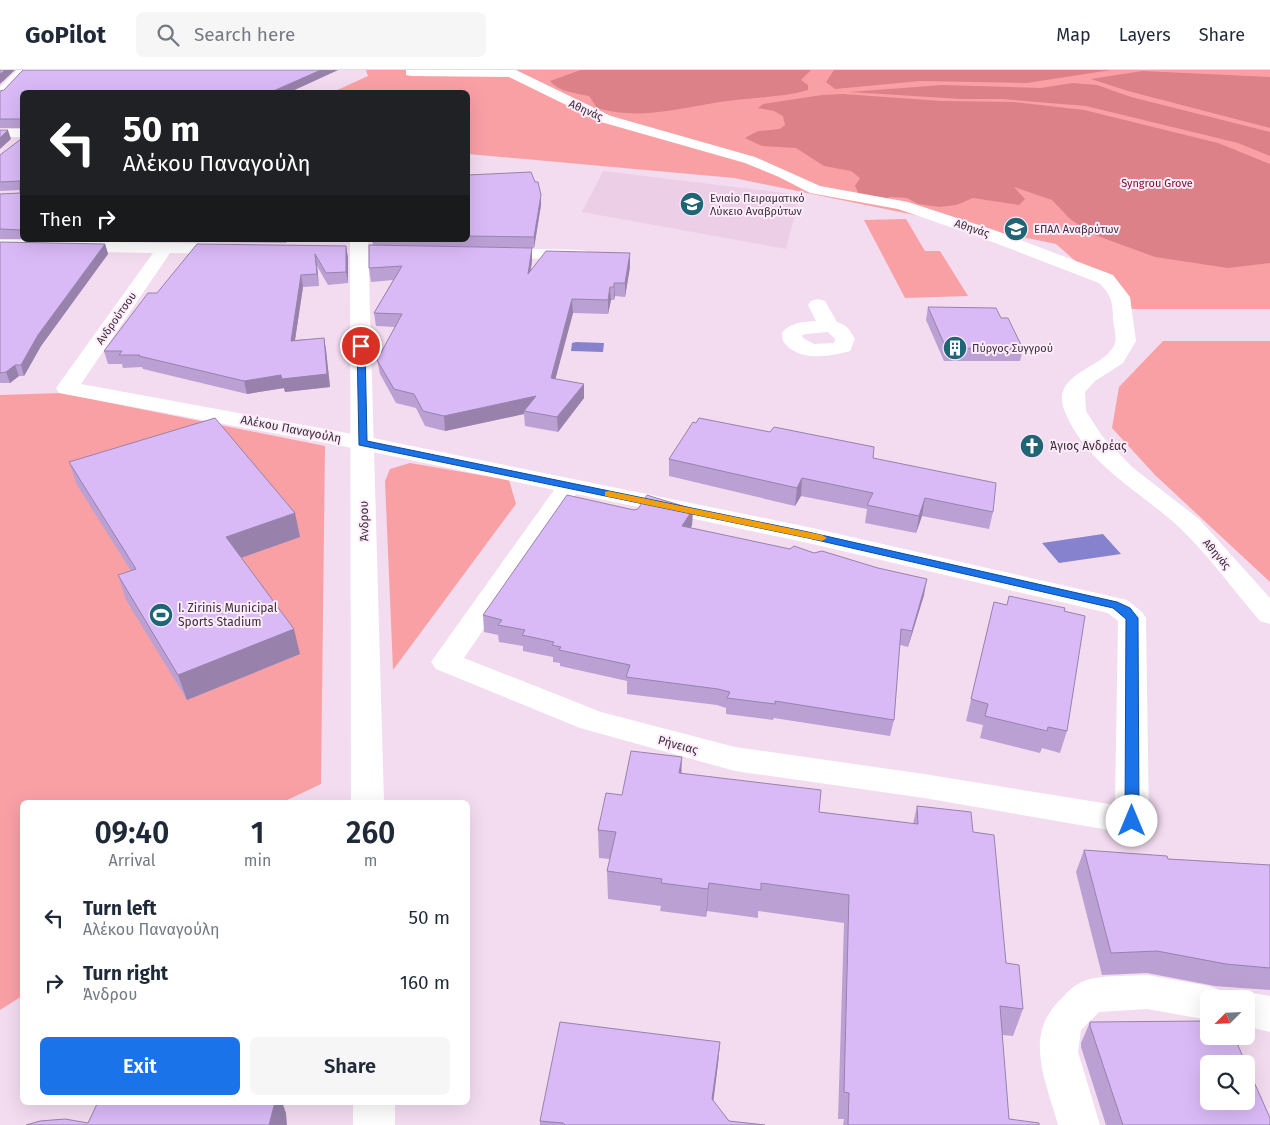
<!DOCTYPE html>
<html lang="en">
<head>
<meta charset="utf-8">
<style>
  :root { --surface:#fff; --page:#f6f6f7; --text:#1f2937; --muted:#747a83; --line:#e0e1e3; --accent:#1a73e8 }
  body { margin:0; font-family:"Fira Sans",sans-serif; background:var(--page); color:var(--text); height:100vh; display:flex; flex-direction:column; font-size:19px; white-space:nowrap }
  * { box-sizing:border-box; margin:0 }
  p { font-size:16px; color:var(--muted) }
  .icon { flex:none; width:28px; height:28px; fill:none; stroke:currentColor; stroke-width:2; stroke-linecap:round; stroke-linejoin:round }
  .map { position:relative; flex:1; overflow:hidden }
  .drawer { position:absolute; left:20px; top:730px; width:450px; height:305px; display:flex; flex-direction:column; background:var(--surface); border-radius:8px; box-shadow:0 5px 20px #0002 }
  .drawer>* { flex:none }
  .hud { position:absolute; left:20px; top:20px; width:450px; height:152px; border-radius:8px; box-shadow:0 5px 20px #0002; background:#202124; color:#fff; overflow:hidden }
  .needle { width:32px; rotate:246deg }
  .fabs { position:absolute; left:1200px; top:920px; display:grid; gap:10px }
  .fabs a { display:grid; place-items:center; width:55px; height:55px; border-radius:8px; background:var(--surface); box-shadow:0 5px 20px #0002; font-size:25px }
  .pin { position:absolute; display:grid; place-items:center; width:42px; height:42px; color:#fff; margin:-21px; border:2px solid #fff; border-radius:50%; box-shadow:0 1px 5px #0007 }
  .me { position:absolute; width:55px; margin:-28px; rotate:0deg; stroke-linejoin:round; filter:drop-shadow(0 0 4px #0008) }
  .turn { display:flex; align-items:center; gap:18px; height:105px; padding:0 20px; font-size:22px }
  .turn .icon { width:65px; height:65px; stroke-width:2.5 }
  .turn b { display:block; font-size:35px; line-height:42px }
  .then { display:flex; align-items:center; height:48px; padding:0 20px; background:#0003; gap:10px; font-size:19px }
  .eta { display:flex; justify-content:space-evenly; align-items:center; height:85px; text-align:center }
  .eta b { font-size:30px; font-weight:600; line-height:35px }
  .action { display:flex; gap:10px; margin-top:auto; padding:10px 20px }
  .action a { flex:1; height:58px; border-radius:8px; background:var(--accent); color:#fff; font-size:20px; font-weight:600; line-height:58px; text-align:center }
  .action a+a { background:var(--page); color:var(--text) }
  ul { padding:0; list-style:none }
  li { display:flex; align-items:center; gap:15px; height:65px; padding:0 20px }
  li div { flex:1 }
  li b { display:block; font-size:19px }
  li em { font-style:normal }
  header { display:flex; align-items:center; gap:30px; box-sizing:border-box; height:70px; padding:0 25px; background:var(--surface); border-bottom:1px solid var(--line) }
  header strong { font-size:24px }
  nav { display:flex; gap:28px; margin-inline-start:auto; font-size:18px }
  .search { width:350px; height:45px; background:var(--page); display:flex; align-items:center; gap:12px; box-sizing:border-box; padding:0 18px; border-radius:8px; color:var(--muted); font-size:19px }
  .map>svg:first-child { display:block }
</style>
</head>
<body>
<header>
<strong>GoPilot</strong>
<div class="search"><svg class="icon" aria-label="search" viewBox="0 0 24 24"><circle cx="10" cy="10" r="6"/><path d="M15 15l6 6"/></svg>Search here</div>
<nav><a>Map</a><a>Layers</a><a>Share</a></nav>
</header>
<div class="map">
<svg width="1270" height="1055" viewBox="0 0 1270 1055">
  <rect width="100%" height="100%" fill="#f3dcf0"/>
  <path fill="#eccfe7" d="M603,101L800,125L786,179L582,142Z"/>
  <path fill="#f9a0a5" d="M366,0H1270V239H1130L1056,174L734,108L468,84V22H333L368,6Z
    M906,149L925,181H940L968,226L905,228L864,150Z
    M1163,271H1270V512L1155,405L1112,358L1119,317Z
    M61,323L325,376L321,714L283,732H22V926L0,940V325Z
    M410,393L509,410L516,434L393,600L385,411L390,399Z"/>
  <path fill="#db8187" d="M581,0H811L801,10L808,15V20C784,27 761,27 736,30C689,35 644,52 597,38L589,26C575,23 559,22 550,11Z
    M834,0H1111L1027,13L920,11L835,19L826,12Z
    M1142,1L1270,7V58L1128,21L1091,9Z
    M1072,13L1097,15L1131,27L1270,62V86L1238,73L1086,36L1002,29H961L850,22L942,15L1041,18Z
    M843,24L942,31L1013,32L1084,40L1218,73L1270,94V193L1228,198L1155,187L1095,165L1070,149L1052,130L1014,117L1025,129L1019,135L973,128L956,135L939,137L918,134L907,128L891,127L884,129L860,126L855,116L860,108L851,101L824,96L796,78L762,76L745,68L758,61L780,59L785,55L783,46L774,41L758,38L763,34L822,25Z"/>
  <path fill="#8682cd" d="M576,272L604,273L603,282L571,281L572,273Z
    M1103,464L1121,484L1059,493L1042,473Z"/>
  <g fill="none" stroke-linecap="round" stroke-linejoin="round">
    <path fill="#fff" fill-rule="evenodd" d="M17,0H30L5,27L0,28V17Z
      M406,0H516L611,46L755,87L820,116L908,132L994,160L1113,205L1130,227L1136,271L1123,293L1095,311L1085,322L1086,341L1102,366L1132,397L1199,449L1270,528V554L1260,551C1234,521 1210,487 1181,459C1142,422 1087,396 1065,342C1049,305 1099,299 1112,279C1119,270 1114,260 1113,250C1113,234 1112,225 1099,213L982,168L898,139L810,123L779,107L745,93L601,52L509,7L411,6L406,5Z
      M0,170L231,174L237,175L240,179L237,183L231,184L170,183L81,314L363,366L808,457L1127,530L1142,542L1146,548L1149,751L1144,760L1132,764L924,728L735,701L580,658L436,599L431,592L436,585L554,420L363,380L59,323L56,318L153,183L0,180ZM576,424L808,473L1108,543L1118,551L1115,735L924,704L735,677L601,642L464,588Z
      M494,178L581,180L587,181L590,185L587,189L581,190L488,187L485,183L488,179Z
      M818,229L825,231L837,252C847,255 850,260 855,269L850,281C829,287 797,292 783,271L782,263C790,252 804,252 816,251L808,235L811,231ZM828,262L835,269L834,273L814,274L803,268L802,265L806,264Z
      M1147,905L1209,916L1223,921L1226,929H1209V950L1147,939L1099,942L1081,960L1078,982L1100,1055H1058C1046,1010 1022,965 1062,928C1070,919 1078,912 1090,909C1108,905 1129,906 1147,905Z
      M1246,922L1270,926V962L1246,956V929H1231Z"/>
    <path fill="#fff" fill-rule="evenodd" d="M0,59H22V67H0Z
      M350,170H368L384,732H351Z
      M353,1032H395V1055H353Z"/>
  </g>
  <path fill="#bba0d4" d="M23,0H338L290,22H22V169H0V124L20,123V120L0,121V85L21,69V58H0V21L4,20Z
    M468,105L535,112L541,125V135L534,178L373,175L372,170H468Z
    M210,170H288L286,173L211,172Z
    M0,172L105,174L108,184L41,276L24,306H19L10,313H0Z
    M346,176L348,188V213L328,215L317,196L319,216L303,217L295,270L324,268L326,280L330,317L285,322L284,318L247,324L143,299L142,297L123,298L122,294H108L104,281L157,223Z
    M532,178V191L531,199L630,183V197L625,227L615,226L614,230H611L608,244L573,243L555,309L584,328L558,362L525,356L524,344L445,361L425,356L416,338L396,333L380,304L377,290L395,257L376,256L374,243L393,210L371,212L369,198Z
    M928,237L1001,248L1023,279L1020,291H944L926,250Z
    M696,353L873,388L993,442L989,459L922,446L916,463L865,453L867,439L801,426L795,436L669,406V389Z
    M69,392L295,443L300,467L241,488L300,584L187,630L126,530L118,505L131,501L77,415Z
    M693,439L692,455L691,458L924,525L908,577L900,575L894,650L890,666L774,648L773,650L726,644V638L717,635L627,624V611L560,596V593L553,592V587L523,581V576L499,572L498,565L484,562L483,545L634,440Z
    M994,532L1007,535L1064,541L1067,661L1060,683L1042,678L1040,683L980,668L983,655L966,651Z
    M681,704L819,742L913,754L917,736L973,762L1006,893L1023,939L1013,966L1002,965L1009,1049L1039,1055H843L844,1049H838L844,853L758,841V848L707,841L706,847L660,841L661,836L608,829L607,801L610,789L599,788L598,760L622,725Z
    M1084,780L1168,789L1270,795V920L1215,916L1147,903L1102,905L1076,802Z
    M1090,952L1270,1055H1106L1081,977V973Z
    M720,972L718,994L713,1031L729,1051L765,1055H540V1051Z"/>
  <path fill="#9882ac" d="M5,0H15L0,14V4Z
    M321,0H338L290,22H271Z
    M8,60L11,69L0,79V68Z
    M541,125V135L534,178V167Z
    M105,174L108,184L41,276L24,306L21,295L38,265Z
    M346,176L348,188V213L346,202Z
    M532,178V191L528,217V204Z
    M630,183V197L625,227V213Z
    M315,184L317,196L319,216L317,204Z
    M301,205L303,217L293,283L291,271Z
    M614,213L615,226L614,230Z
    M610,217L611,230L608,244V230Z
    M572,229L573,243L552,322L551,308Z
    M324,268L326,280L330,317L285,322L284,318L247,324L244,311Z
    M15,295L19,306L10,313L6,302Z
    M584,314V328L558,362L557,347Z
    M536,326L524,341V344L445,361L444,346Z
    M802,408L801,426L795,436L797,418Z
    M925,428L922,446L916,463L919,446Z
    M693,439L692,455L682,472V456Z
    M295,443L300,467L232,491L226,467Z
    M927,509L924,525L908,577L912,561Z
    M294,559L300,584L187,630L178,605Z
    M682,687L681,715L679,703Z
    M709,813L707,841L706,847L708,819Z
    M720,972L718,994L711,1050L712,1029Z
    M275,1032H282L286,1043L287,1055H269Z"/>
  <path fill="#d9baf6" stroke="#9882ac" d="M0,0H5L0,4Z
    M23,0H321L271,22H22V160L0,159V124L20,123V111L0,112V85L21,69V49H0V21L4,20Z
    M0,60H8L0,68Z
    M531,102L535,112H538L541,125L534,167L468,166V105Z
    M0,172L105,174L38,265L21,295H15L6,302L0,303Z
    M197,174L346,176V202L326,203L315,184L317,204L301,205L291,271L324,268L327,304L282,309L281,305L244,311L139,286L140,285H119L122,281H104L148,223H157Z
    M369,175L532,178L528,204L546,181L630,183L625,213H614V217H610L608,230L572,229L551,308L584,314L557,347L524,341L536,326L444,346L423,341L414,324L394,319L377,290L402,244L374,243L402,196L369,198Z
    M928,237L996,238L1001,248H1008L1023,279L946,278Z
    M215,348L295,443L226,467L294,559L178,605L118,505L136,499L69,392Z
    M699,348L770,362L774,357L874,377L873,388L996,413L993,442L925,428L919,446L867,435L873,423L802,408L797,418L669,389L693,352L696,353Z
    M567,425L634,440L638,439L647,425L653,427L693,439L682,456L790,479L794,476L814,483L822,481L878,498L927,509L912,561L901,559L894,650L775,631V634L727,628L730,622L718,619L626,607L630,595L559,580L561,577L552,575L554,572L522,565L525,560L498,555L502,550L483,545Z
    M1009,526L1065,538L1064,541L1085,546L1067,661L1048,657L1047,661L985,646L988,634L971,629L994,532L1007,535Z
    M631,681L682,687L679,703L821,720L819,742L918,754L917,736L971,742L973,762L994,765L1006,893L1019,895L1023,939L1000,936L1009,1049L1039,1053V1055H848L849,1023L844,1022L849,825L761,813V820L709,813L708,819L661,813L662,809L607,801L616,762L598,760L606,723L622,725Z
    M1084,780L1167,786L1168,789L1270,795V898L1226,894L1157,881L1111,883Z
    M1209,951V966H1234L1246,994H1209V1031H1246V994L1270,1048V1055H1123L1090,956V952Z
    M560,952L720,972L712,1029L729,1051L765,1055H565L563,1053L540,1051Z
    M98,1032H275L269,1055H26L40,1051L65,1049L88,1053Z"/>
  <path fill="#1a73e8" stroke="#114b97" d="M361,274L365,276L367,371L808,462L1117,532L1130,538L1138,548L1139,751L1137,754H1127L1125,751L1126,549L1113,538L808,468L359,375L357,276Z"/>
  <path fill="#f59e0b" d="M608,421L822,465L827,468L822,471L605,426V422Z"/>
  <defs>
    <g id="school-disc" transform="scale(1.25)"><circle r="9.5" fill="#206576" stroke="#feebfb"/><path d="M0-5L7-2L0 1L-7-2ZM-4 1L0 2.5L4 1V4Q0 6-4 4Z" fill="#fff"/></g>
    <g id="building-disc" transform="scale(1.25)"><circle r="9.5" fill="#206576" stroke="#feebfb"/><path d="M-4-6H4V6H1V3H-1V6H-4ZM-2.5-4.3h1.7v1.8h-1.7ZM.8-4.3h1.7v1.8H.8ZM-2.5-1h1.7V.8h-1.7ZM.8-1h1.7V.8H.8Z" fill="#fff"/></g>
    <g id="church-disc" transform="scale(1.25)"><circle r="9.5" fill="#206576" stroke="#feebfb"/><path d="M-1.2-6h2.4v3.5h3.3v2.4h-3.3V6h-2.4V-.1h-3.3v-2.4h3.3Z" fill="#fff"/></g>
    <g id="stadium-disc" transform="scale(1.25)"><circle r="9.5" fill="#206576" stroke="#feebfb"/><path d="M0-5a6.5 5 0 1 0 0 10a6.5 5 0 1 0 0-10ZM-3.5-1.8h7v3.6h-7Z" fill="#fff"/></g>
  </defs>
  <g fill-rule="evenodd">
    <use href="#school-disc" x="692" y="134"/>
    <use href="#school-disc" x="1016" y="159"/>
    <use href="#building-disc" x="955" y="278"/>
    <use href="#church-disc" x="1032" y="376"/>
    <use href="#stadium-disc" x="161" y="545"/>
  </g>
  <g text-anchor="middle" stroke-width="4" stroke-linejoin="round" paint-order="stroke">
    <g font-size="11" fill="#3a3038" stroke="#feebfb">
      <text transform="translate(586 40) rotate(24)" y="4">Αθηνάς</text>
      <text transform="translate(972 158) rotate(18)" y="4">Αθηνάς</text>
      <text transform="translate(116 248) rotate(-55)" y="4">Ανδρούτσου</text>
      <text transform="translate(1217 484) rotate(49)" y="4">Αθηνάς</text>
    </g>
    <g font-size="11" fill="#81152b" stroke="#feebfb">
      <text x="1157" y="117">Syngrou Grove</text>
    </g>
    <g font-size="11" fill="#3a3038" stroke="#feebfb" text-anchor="start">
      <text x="710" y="132">Ενιαίο Πειραματικό<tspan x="710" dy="13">Λύκειο Αναβρύτων</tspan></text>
      <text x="1034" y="163">ΕΠΑΛ Αναβρύτων</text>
      <text x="972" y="282">Πύργος Συγγρού</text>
    </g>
    <g font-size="12" fill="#3a3038" stroke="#feebfb">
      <text transform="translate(291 359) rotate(11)" y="4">Αλέκου Παναγούλη</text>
      <text transform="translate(364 451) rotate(-91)" y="4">Άνδρου</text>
      <text transform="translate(678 675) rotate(15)" y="4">Ρήνειας</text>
    </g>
    <g font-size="12" fill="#3a3038" stroke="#feebfb" text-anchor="start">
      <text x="1050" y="380">Άγιος Ανδρέας</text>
      <text x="178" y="542">I. Zirinis Municipal<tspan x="178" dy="14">Sports Stadium</tspan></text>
    </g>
  </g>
</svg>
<div class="fabs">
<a><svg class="needle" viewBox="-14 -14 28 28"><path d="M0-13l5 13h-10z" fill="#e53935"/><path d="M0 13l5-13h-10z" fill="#747a83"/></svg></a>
<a><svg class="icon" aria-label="search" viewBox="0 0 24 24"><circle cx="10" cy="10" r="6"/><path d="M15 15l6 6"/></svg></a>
</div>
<div class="pin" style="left:361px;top:276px;background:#d93025"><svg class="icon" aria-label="arrive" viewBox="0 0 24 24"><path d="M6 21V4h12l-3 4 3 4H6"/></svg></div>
<svg class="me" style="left:1132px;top:751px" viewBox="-20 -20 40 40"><circle r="19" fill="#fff"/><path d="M0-13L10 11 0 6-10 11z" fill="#1a73e8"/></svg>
<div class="hud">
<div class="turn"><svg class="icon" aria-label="left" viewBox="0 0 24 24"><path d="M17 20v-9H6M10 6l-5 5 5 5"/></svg><div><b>50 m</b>Αλέκου Παναγούλη</div></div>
<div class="then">Then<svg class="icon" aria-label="right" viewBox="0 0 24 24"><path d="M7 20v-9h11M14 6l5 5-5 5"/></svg></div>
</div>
<section class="drawer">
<div class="eta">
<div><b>09:40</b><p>Arrival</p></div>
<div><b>1</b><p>min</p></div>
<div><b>260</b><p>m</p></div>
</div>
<ul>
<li><svg class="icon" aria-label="left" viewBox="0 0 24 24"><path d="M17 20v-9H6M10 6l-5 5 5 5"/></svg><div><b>Turn left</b><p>Αλέκου Παναγούλη</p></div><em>50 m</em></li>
<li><svg class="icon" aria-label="right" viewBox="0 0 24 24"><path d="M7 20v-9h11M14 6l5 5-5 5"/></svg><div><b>Turn right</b><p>Άνδρου</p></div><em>160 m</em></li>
</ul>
<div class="action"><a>Exit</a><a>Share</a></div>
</section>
</div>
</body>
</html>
